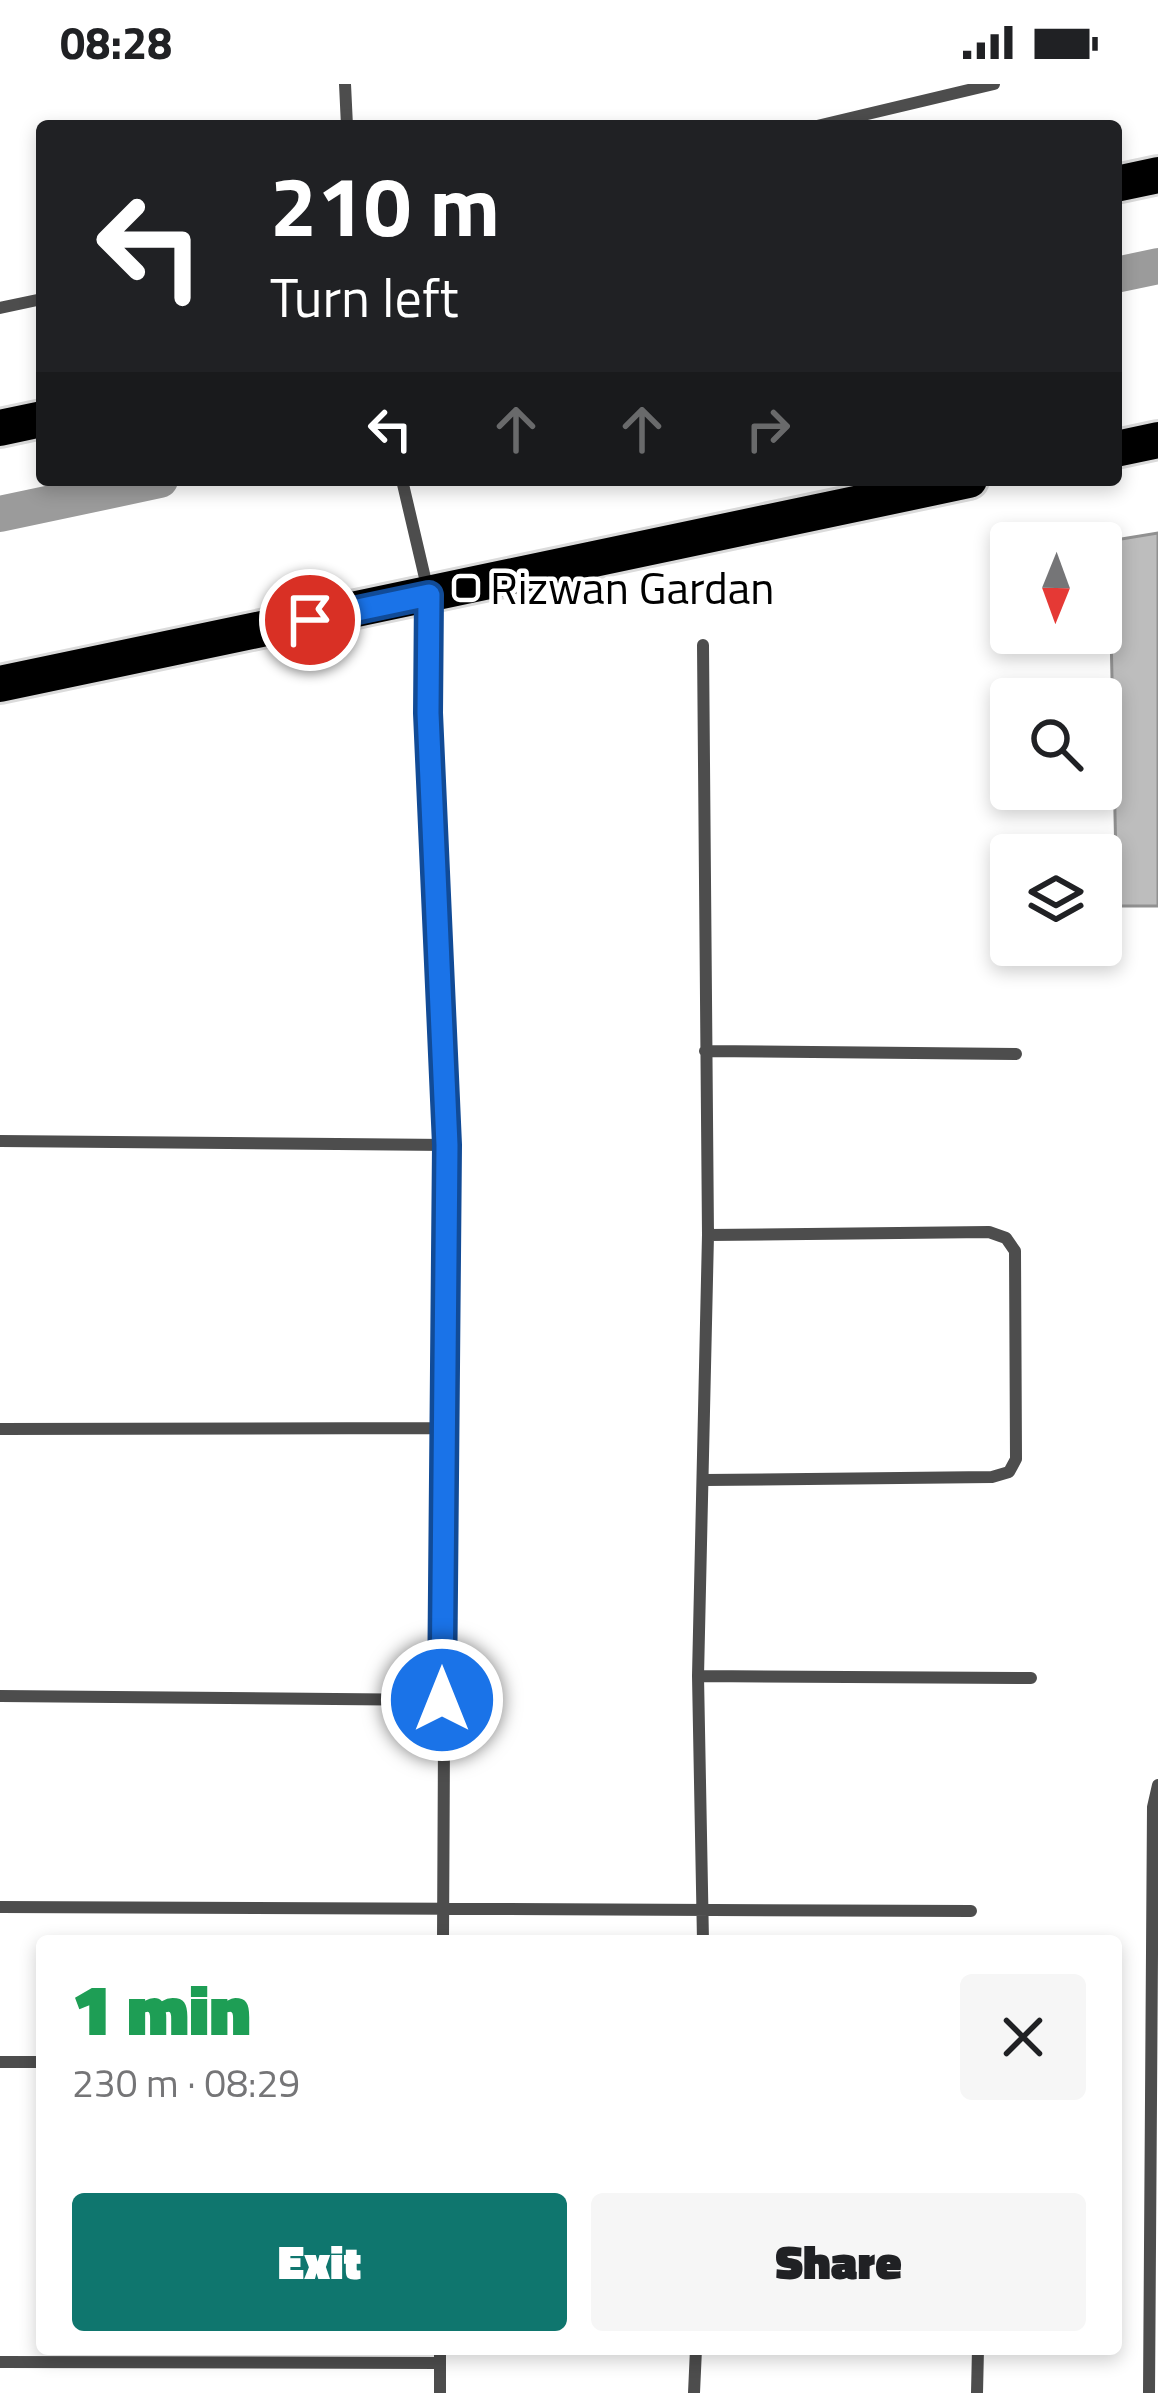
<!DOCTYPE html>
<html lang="en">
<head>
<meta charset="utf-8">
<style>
  :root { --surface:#fff; --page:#f6f6f6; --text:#202124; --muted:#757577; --accent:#0f766e }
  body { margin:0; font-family:"Titillium Web",sans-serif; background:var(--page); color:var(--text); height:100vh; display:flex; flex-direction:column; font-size:45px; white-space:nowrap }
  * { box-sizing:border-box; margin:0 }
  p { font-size:39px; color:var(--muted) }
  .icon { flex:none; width:66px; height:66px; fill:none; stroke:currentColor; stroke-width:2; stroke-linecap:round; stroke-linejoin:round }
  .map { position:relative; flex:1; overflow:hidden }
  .sheet { position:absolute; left:36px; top:1851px; width:1086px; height:420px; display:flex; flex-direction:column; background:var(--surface); border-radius:12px; box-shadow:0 6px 18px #0003 }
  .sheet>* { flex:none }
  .banner { position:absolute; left:36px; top:36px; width:1086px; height:366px; border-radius:12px; box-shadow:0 6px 18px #0003; background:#202124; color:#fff; overflow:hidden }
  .needle { width:78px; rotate:181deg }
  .tools { position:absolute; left:990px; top:438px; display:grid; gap:24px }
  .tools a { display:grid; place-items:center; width:132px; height:132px; border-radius:12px; background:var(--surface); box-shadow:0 6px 18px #0003; font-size:60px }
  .pin { position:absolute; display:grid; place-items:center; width:102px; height:102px; color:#fff; margin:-51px; border:6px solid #fff; border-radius:50%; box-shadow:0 3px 12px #0007 }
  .me { position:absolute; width:132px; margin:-66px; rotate:0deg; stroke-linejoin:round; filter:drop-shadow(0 0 9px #0008) }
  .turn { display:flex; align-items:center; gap:42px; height:252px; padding:0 36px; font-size:54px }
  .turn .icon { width:156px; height:156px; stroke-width:2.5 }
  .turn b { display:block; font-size:84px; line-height:102px }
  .lanes { display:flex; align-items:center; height:114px; padding:0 36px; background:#0003; justify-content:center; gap:60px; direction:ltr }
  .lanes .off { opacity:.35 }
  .round { display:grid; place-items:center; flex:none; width:126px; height:126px; border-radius:12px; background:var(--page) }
  .overview { display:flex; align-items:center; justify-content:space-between; height:204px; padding:0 36px }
  h1 { font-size:72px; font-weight:800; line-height:90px; color:#1e9e55 }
  .cta { display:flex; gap:24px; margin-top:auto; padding:24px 36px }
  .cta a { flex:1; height:138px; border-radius:12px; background:var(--accent); color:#fff; font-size:48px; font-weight:800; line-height:138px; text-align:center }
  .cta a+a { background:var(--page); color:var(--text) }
  .status { display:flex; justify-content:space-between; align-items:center; height:84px; padding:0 60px; background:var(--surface); direction:ltr }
  .status svg { height:33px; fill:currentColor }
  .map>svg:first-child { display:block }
</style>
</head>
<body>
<div class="status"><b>08:28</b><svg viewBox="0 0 49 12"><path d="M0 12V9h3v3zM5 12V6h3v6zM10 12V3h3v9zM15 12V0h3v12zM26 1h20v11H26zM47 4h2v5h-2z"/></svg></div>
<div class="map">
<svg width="1158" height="2309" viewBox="0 0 1158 2309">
  <rect width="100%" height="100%" fill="#fff"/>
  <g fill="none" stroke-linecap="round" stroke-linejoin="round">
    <path stroke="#9b9b9b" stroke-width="36" d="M1116,191L1158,182
      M0,430L160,396"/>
  </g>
  <path fill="#bdbdbd" stroke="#919191" stroke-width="3" d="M1158,449V822H1117L1109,457Z"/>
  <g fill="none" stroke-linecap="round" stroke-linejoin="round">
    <g stroke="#dbdbdb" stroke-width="42">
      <path id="highway" d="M1116,100L1158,91
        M0,344L42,335
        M1116,365L1158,356
        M0,600L969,396"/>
    </g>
    <path stroke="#4d4d4d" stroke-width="12" d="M345,0L347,42
      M817,42L994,0
      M0,224L42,215
      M402,396L429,511L428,629L447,1061L443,1857
      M705,967L1016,970
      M0,1057L447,1061
      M0,1345L443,1344
      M705,1396L992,1393L1009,1388L1016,1375L1015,1167L1006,1154L989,1148L708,1151
      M698,1592L1031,1594
      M0,1612L442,1616
      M0,1823L971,1827
      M703,1857L698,1592L708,1151L703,561
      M0,1978H42
      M440,2265V2309
      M0,2278L440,2279
      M694,2309L696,2265
      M977,2309L978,2265
      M1149,2309L1153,1723L1158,1701"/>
    <use href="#highway" stroke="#000" stroke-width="36"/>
  </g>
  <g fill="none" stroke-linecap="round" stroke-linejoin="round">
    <g stroke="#114b97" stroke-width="30">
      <path id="route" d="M310,536L429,511L428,629L447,1061L442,1616"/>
    </g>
    <use href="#route" stroke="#1a73e8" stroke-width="21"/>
  </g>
  <rect fill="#000" stroke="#fff" stroke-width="4.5" x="454" y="492" width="24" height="24" rx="6"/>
  <g text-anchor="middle" stroke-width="9" stroke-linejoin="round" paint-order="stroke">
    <g font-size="45" fill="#000" stroke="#fff" text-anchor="start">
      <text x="490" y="520">Rizwan Gardan</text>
    </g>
  </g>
</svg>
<div class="tools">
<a><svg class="needle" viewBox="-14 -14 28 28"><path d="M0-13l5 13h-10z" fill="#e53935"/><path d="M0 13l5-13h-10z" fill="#757577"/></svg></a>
<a><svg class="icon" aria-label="search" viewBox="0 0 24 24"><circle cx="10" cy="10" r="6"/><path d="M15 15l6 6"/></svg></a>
<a><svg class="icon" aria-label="layers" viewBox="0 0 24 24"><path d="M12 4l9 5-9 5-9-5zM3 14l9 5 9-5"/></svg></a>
</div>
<div class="pin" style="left:310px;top:536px;background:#d93025"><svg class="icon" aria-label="arrive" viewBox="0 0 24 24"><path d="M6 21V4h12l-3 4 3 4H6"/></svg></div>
<svg class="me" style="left:442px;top:1616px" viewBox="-20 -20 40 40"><circle r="17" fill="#1a73e8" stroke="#fff" stroke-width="3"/><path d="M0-11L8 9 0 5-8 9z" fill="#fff"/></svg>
<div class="banner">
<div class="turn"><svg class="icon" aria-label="left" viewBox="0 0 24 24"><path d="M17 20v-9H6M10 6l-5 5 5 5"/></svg><div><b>210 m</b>Turn left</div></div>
<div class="lanes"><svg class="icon" aria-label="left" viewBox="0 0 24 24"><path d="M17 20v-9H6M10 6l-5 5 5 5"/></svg><svg class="icon off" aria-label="ahead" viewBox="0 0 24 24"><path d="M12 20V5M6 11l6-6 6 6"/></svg><svg class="icon off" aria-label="ahead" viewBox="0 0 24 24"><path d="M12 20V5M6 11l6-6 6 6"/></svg><svg class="icon off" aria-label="right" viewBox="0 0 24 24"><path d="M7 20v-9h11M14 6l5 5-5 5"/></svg></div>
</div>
<section class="sheet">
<div class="overview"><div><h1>1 min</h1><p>230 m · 08:29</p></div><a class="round"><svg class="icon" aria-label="close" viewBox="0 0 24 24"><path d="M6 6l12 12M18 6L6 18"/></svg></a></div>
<div class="cta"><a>Exit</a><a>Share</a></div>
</section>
</div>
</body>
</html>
